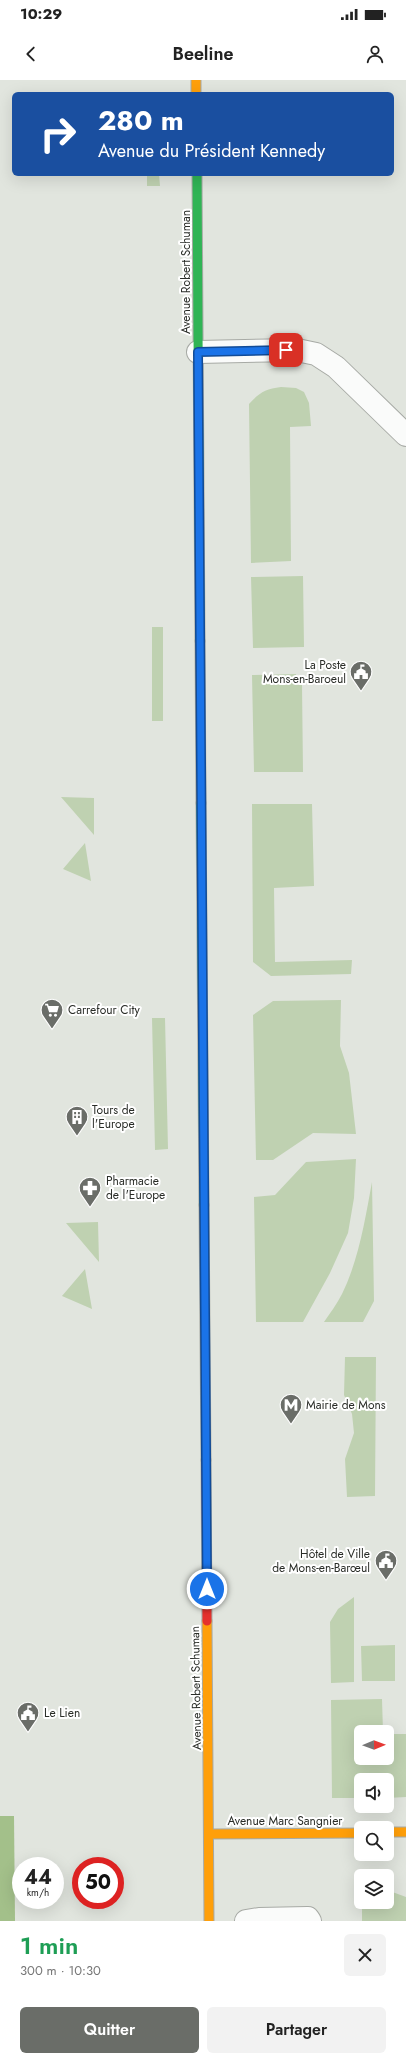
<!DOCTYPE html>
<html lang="fr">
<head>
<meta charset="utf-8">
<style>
  :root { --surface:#fff; --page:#f2f2f2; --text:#222; --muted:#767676; --accent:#6a6d68 }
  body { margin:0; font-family:Jost,sans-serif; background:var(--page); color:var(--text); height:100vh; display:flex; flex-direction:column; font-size:15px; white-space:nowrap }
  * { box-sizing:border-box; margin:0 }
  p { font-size:13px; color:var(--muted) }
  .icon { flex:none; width:22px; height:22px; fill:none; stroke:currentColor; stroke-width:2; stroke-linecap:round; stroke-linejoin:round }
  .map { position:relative; height:1841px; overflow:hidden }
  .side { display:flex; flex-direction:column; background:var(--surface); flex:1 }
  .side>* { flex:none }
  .banner { position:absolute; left:12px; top:12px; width:382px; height:84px; border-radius:6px; box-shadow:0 4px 16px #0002; background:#1a4fa0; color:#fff; overflow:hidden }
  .needle { width:26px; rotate:89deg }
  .controls { position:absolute; left:354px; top:1645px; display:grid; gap:8px }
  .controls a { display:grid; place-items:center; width:40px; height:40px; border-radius:6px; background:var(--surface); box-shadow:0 4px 16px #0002; font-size:20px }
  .speed { position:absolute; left:12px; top:1777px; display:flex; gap:8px; font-size:20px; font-weight:700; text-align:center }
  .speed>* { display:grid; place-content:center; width:52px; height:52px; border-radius:50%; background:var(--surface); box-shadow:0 4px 16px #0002; line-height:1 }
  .speed small { font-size:10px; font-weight:400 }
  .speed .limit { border:6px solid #d22; background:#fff; color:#111 }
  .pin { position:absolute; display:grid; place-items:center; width:34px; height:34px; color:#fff; margin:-17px; border-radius:8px; box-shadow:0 2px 6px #0006 }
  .me { position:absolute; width:44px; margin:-22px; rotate:0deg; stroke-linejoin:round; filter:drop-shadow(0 0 3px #0008) }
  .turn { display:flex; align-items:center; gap:14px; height:84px; padding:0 20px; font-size:18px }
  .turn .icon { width:52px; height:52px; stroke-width:2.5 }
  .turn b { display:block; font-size:28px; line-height:34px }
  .round { display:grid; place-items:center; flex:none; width:42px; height:42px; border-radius:6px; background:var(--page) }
  .overview { display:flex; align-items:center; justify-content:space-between; height:68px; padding:0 20px }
  h1 { font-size:24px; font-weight:600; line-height:30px; color:#1e9e55 }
  .action { display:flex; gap:8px; margin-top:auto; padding:8px 20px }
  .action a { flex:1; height:46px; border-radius:6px; background:var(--accent); color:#fff; font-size:16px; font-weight:600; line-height:46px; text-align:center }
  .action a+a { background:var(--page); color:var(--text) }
  .status { display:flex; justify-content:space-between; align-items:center; height:28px; padding:0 20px; background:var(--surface); direction:ltr }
  .status svg { height:11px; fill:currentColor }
  header { display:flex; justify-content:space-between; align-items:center; height:52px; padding:0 20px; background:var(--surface); font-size:18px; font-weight:600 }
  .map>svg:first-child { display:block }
</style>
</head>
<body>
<div class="status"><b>10:29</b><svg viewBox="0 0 49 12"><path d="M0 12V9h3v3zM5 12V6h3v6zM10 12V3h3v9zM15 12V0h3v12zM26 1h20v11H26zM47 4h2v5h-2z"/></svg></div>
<header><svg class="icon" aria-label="back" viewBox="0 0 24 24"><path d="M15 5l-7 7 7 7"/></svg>Beeline<svg class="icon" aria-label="person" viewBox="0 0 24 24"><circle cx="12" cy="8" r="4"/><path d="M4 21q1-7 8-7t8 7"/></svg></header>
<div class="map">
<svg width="406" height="1841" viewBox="0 0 406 1841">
  <rect width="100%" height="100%" fill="#e1e5de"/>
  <path fill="#bfd1b1" d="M147,94H159L160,106H147Z
    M281,307L296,308L304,312L309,323L311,346L290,347L291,481L251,483L249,324C259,313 265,309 281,307Z
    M303,496L304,567L253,568L251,497Z
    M152,547H163V641H152Z
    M296,594L297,605H302L303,692H254L252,595Z
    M61,717L94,718V755Z
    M252,724H312L314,806L274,808L275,882L352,880L351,894L271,896L253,882Z
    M85,763L91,801L63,789Z
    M341,920L340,966L349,993L356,1054L313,1053L273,1080H256L253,935L273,921Z
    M152,938H165L168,1069L155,1070Z
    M356,1079L354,1118L348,1153L330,1193L303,1242H256L254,1117L275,1115L306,1082Z
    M372,1102L374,1221L363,1242H324C330,1233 337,1224 342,1214C359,1179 365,1140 372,1102Z
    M98,1142L99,1182L66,1143Z
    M85,1189L92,1229L62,1216Z
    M345,1277H376L375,1416L347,1417L345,1379L354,1353L352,1334L344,1315Z
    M354,1517V1602L331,1603L330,1542L338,1529Z
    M395,1565V1601H362L361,1566Z
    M382,1619L383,1652H361V1678H387V1654H406V1717L387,1718V1700H361V1718H332L331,1620Z
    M387,1810L406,1817V1841H362V1822H387Z"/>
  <path fill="#a3c08a" d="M0,1736H14L15,1841H0Z"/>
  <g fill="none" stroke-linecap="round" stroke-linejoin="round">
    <g stroke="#a7aaa5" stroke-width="24">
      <path id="street" d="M198,272L297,270L316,274L336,287L406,355
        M246,1841L259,1839L308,1838L310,1841"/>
    </g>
    <g stroke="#a7aaa5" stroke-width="11">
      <path id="fast" d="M197,94L200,561
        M201,723L204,1125"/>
    </g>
    <g stroke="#a7aaa5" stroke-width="11">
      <path id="slow" d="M196,0V14
        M200,561L201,723
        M204,1125L206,1380
        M207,1541L209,1841
        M387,1752H406
        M209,1754L361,1753"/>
    </g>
    <g stroke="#a7aaa5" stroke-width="11">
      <path id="jam" d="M206,1380L207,1541"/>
    </g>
    <use href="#street" stroke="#fafbfa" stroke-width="22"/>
    <use href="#fast" stroke="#30b455" stroke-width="9"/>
    <use href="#slow" stroke="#ff9f0a" stroke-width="9"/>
    <use href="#jam" stroke="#e5322d" stroke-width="9"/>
  </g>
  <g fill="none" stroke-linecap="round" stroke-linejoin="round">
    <g stroke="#114b97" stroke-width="10">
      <path id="route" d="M207,1509L198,272L286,270"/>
    </g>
    <use href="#route" stroke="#1a73e8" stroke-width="7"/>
  </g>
  <defs>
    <g id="civic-pin" transform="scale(1.15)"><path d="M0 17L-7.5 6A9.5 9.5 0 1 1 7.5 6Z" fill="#6a6d68" stroke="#fff"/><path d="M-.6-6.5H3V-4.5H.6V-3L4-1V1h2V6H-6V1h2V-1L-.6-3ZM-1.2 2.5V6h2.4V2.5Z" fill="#fff"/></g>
    <g id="supermarket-pin" transform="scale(1.15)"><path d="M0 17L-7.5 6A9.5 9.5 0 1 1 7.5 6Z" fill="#6a6d68" stroke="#fff"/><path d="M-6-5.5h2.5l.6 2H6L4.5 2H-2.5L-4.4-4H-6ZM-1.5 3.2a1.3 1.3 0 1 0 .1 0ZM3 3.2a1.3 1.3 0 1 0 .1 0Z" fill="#fff"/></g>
    <g id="building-pin" transform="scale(1.15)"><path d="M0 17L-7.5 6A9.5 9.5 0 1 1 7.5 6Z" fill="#6a6d68" stroke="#fff"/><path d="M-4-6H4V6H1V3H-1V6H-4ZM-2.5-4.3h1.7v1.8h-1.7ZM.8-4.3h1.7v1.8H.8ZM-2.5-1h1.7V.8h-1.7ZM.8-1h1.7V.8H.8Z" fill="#fff"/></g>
    <g id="pharmacy-pin" transform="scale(1.15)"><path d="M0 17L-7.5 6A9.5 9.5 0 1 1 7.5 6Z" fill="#6a6d68" stroke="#fff"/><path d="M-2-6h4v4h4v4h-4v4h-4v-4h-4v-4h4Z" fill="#fff"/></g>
    <g id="metro-pin" transform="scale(1.15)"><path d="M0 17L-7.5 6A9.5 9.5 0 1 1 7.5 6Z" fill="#6a6d68" stroke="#fff"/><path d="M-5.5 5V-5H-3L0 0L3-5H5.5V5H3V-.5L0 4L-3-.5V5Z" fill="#fff"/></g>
  </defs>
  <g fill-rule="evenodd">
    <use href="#civic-pin" x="361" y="592"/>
    <use href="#supermarket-pin" x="52" y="930"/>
    <use href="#building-pin" x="77" y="1037"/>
    <use href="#pharmacy-pin" x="90" y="1108"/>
    <use href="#metro-pin" x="291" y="1325"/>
    <use href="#civic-pin" x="386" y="1481"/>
    <use href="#civic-pin" x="28" y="1633"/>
  </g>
  <g text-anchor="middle" stroke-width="4" stroke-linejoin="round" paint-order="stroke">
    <g font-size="12" fill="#2a2d28" stroke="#fff">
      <text transform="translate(186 192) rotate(-90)" y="4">Avenue Robert Schuman</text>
      <text transform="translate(196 1608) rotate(-91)" y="4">Avenue Robert Schuman</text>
      <text x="285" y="1745">Avenue Marc Sangnier</text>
    </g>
    <g font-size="12" fill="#2a2d28" stroke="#fff" text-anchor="start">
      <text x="346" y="589" text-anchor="end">La Poste<tspan x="346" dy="14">Mons-en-Baroeul</tspan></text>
      <text x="68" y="934">Carrefour City</text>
      <text x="92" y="1034">Tours de<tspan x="92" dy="14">l'Europe</tspan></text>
      <text x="106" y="1105">Pharmacie<tspan x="106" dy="14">de l'Europe</tspan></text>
      <text x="306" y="1329">Mairie de Mons</text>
      <text x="370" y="1478" text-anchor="end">Hôtel de Ville<tspan x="370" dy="14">de Mons-en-Barœul</tspan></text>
      <text x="44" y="1637">Le Lien</text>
    </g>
  </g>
</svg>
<div class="controls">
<a><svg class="needle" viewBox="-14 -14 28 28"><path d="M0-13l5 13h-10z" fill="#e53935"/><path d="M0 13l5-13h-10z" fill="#767676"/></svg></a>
<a><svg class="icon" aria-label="sound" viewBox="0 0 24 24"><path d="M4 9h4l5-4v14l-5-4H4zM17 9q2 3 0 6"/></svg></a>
<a><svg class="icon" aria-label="search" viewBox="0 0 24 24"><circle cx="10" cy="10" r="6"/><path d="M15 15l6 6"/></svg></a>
<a><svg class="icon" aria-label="layers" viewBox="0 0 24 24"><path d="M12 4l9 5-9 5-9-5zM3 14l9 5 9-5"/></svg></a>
</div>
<div class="speed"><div>44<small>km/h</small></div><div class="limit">50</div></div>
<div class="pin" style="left:286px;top:270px;background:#d93025"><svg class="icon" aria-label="arrive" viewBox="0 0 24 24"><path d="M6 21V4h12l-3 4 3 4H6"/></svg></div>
<svg class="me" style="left:207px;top:1509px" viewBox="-20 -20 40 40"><circle r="17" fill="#1a73e8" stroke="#fff" stroke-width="3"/><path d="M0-11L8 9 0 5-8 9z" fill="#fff"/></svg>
<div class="banner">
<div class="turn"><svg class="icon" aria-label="right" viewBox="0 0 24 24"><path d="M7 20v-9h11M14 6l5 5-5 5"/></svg><div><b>280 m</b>Avenue du Président Kennedy</div></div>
</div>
</div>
<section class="side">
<div class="overview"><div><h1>1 min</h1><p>300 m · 10:30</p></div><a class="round"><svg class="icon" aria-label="close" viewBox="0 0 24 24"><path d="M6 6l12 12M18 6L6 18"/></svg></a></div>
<div class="action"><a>Quitter</a><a>Partager</a></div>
</section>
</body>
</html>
